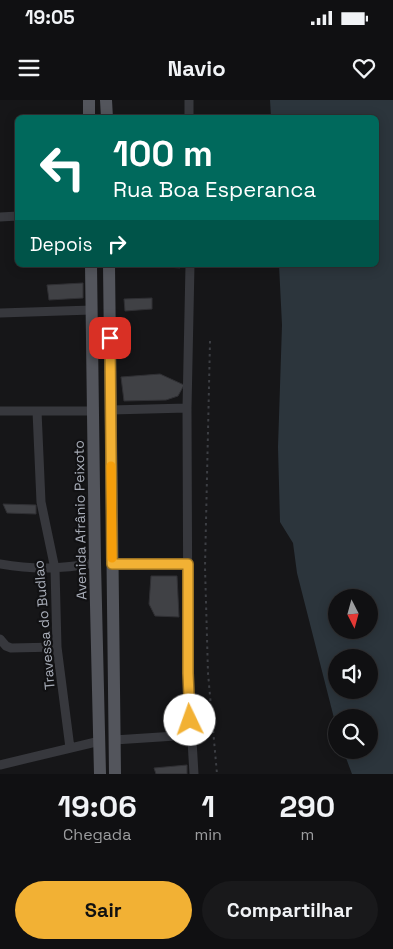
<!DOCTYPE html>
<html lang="pt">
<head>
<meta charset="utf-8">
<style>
  :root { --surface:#101012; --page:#19191b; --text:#f1f3f6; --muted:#9c9d9f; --line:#303032; --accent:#f2b134 }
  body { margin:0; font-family:"Space Grotesk",sans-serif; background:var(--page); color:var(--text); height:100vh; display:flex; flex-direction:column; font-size:19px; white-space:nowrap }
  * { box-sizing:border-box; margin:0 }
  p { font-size:16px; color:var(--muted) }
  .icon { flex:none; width:28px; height:28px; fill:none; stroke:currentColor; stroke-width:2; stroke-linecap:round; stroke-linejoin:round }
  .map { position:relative; height:674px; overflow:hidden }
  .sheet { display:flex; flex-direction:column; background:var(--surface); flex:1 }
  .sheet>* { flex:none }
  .guide { position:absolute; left:15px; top:15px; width:364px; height:152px; border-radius:8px; box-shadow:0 2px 12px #0003,0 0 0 1px var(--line); background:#00695c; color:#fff; overflow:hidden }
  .needle { width:32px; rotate:174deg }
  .controls { position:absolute; left:328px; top:489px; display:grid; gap:10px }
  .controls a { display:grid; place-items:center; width:50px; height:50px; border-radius:50%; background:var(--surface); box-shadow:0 2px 12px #0003,0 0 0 1px var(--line); font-size:25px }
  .pin { position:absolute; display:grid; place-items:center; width:42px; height:42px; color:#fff; margin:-21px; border-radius:10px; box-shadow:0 2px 8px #0006 }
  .me { position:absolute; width:55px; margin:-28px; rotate:357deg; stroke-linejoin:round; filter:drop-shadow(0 0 4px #0008) }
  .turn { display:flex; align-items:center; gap:18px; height:105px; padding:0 15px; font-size:22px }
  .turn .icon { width:65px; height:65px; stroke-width:2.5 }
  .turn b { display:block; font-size:35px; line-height:42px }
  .then { display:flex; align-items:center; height:48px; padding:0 15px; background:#0003; gap:10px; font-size:19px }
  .eta { display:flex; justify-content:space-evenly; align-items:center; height:85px; text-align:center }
  .eta b { font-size:30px; font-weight:600; line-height:35px }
  .primary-button { display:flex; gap:10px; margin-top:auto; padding:10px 15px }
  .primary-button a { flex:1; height:58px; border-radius:30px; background:var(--accent); color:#111; font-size:20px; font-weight:600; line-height:58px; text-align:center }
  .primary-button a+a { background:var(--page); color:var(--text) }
  .status { display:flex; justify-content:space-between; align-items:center; height:35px; padding:0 25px; background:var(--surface); direction:ltr }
  .status svg { height:14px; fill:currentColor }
  header { display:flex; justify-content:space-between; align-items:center; height:65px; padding:0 15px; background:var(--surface); font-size:22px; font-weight:600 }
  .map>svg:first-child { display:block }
</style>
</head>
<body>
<div class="status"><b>19:05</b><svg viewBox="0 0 49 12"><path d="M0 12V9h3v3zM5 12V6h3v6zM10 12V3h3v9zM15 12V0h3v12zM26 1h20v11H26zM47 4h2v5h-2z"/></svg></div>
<header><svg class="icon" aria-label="menu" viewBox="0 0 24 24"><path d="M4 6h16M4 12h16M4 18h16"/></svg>Navio<svg class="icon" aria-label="heart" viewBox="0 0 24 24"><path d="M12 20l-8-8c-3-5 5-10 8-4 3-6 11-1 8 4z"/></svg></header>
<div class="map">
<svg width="393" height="674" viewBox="0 0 393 674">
  <rect width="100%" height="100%" fill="#161618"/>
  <path fill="#2c353c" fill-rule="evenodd" d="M270,0H393V674H352L343,650H369V618H336V626L297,473L293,443L280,422L278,347L282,225L279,165H376V18L271,17ZM336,498H369V530H336ZM336,558H369V590H336Z"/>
  <path fill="#404145" stroke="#303034" d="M142,165H180V168Z
    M83,183V198L49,200L47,185Z
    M152,198V209L125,211L124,199Z
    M160,274L184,285L178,296L166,300L124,301L121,277Z
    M3,404L36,405V414L7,413Z
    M151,476H177L179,517L155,516L149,504Z
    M187,665V674H156L154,668Z"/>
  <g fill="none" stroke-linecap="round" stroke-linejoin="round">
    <path stroke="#3d3f44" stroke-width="2" stroke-dasharray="2.5 4" stroke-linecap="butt" d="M210,241L205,467L208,573L217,674"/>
    <path stroke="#37383d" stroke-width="9" d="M189,0V18
      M0,117L18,116
      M190,165L187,308L188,573L194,674
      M0,213L92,210
      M111,310L187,308
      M0,311H94
      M37,311L41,402L55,469L57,547L70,648
      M0,464C35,470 60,469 95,463
      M112,464H188
      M0,539L6,546L11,548L57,547
      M114,640L191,635
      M0,665L100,641"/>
    <path stroke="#53555c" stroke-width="12" d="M89,0V18
      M106,0L107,18
      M91,165L95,463L100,674
      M109,165L115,674"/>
  </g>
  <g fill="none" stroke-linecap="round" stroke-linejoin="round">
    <g stroke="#9d7322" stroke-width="12">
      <path id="route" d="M110,238L112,464H188V573L190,620"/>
    </g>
    <use href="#route" stroke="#f2b134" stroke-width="9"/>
    <path stroke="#f59e0b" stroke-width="9" d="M111,366L112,458"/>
  </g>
  <g text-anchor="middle" stroke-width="4.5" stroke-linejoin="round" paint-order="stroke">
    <g font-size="14" fill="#a8adb8" stroke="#111113">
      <text transform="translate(80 420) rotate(-91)" y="5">Avenida Afrânio Peixoto</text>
      <text transform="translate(44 525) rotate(-95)" y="5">Travessa do Budlao</text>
    </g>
  </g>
</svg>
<div class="controls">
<a><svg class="needle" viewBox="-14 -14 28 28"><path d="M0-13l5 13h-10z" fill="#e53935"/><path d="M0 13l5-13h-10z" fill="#9c9d9f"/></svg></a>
<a><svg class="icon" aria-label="sound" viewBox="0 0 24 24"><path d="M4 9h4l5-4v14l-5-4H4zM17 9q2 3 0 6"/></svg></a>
<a><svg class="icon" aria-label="search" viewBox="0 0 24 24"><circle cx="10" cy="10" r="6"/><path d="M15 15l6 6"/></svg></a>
</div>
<div class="pin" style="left:110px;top:238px;background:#d93025"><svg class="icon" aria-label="arrive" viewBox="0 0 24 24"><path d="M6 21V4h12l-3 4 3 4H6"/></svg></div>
<svg class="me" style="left:190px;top:620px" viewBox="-20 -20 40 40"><circle r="19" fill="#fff"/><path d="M0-13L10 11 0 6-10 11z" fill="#f2b134"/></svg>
<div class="guide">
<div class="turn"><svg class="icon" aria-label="left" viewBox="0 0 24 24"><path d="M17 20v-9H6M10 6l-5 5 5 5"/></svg><div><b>100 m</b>Rua Boa Esperanca</div></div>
<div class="then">Depois<svg class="icon" aria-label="right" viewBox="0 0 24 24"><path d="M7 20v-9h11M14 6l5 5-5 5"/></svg></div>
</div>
</div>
<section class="sheet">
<div class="eta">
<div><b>19:06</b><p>Chegada</p></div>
<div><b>1</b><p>min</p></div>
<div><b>290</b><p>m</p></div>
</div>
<div class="primary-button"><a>Sair</a><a>Compartilhar</a></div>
</section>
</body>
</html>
